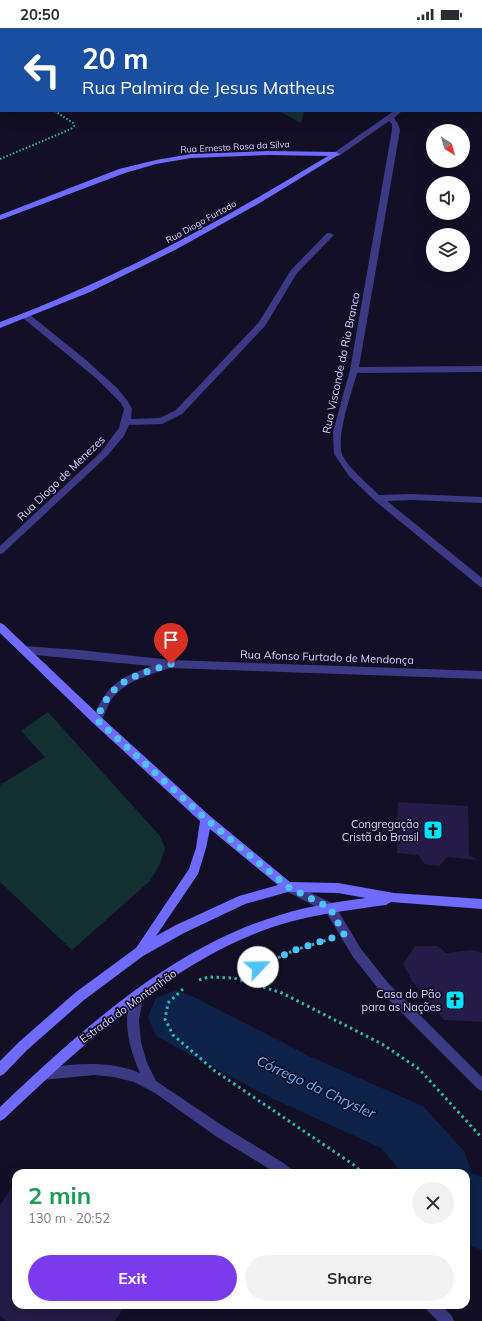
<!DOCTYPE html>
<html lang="en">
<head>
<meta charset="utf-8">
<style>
  :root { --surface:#fff; --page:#f2f2f3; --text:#2b2b33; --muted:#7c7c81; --accent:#7c3aed }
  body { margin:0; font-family:Mulish,sans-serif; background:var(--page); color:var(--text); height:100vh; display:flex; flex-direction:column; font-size:15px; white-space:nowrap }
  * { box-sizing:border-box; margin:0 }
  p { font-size:13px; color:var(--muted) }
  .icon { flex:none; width:22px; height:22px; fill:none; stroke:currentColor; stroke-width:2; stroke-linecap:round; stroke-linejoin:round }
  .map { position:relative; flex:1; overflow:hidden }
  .side { position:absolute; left:12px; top:1141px; width:458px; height:140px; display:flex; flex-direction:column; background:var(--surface); border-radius:12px; box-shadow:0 4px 16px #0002 }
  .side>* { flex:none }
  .guide { position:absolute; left:0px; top:0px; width:482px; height:84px; box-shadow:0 4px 16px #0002; background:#1a4fa0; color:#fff; overflow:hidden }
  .needle { width:26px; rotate:143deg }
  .controls { position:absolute; left:426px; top:96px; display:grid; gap:8px }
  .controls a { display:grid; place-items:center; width:44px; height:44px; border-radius:50%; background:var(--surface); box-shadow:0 4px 16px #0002; font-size:20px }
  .pin { position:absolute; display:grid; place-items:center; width:34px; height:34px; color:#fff; margin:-41px -17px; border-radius:50% 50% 50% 0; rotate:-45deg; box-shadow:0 0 4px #0007 }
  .pin .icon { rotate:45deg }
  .me { position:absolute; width:44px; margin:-22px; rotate:66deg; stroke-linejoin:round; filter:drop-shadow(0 0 3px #0008) }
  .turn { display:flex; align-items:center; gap:14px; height:84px; padding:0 16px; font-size:18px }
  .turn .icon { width:52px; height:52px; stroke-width:2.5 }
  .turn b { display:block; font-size:28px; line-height:34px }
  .round { display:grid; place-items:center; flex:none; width:42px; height:42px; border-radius:21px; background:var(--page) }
  .head { display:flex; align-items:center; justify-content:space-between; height:68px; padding:0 16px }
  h1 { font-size:24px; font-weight:700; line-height:30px; color:#1e9e55 }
  .cta { display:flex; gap:8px; margin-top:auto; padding:8px 16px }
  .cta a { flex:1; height:46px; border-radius:24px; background:var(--accent); color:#fff; font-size:16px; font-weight:700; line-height:46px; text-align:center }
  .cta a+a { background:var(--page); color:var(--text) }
  .status { display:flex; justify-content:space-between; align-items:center; height:28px; padding:0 20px; background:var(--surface); direction:ltr }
  .status svg { height:11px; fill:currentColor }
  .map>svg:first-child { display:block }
</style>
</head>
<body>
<div class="status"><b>20:50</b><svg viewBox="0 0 49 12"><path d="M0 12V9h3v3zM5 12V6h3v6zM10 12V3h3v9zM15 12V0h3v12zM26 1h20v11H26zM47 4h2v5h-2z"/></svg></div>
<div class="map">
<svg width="482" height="1293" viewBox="0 0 482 1293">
  <rect width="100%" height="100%" fill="#130f26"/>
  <path fill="#12302f" d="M0,0H309V1H1L0,75Z
    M279,83H304L301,95Z
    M48,684L160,808L165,820L160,836L150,853L72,922L0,854V757L45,729L21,703Z"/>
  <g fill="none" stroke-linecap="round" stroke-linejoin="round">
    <path fill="#0c2248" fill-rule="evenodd" d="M176,962L196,970L311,1029L423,1078L464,1123L472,1145L482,1149V1222L466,1216V1145H402L381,1120L269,1069L156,1008L148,989L156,970Z"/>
  </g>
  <path fill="#241b47" d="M398,774L468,778L469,827L478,832L447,829L439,838L425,836L418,827L397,825Z
    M415,918H438L446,925L473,922L482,925V994L444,992L412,953L403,936Z
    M16,1154V1277H125L115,1293H7L0,1288V1177Z"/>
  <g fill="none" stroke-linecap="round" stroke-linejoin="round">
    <path stroke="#2fb8b0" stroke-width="2" stroke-dasharray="1.5 2" stroke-linecap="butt" d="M0,131L71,101L74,98L73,95L55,83"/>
    <path stroke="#2fb8b0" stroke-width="3" stroke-dasharray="2.5 3.5" stroke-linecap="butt" d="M199,952L209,949L234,950L282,965L382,1016L419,1041L482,1110
      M245,954L258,939L295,922L327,912
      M183,961L168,975L165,991L173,1007L215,1043L354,1137L363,1145"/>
    <path fill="#3d3a85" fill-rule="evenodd" d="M481,30H482L481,35Z
      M394,83H402L394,90L398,96L400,102L359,339L482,338V344L357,345C352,364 336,407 342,426C347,439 369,457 379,467L411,466L482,469V475L411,472L387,473L482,550V559L479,558L374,472L349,448L334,426L333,404L350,342L392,102V96L389,93L339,128H336L332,126Z
      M327,205H330L334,207L297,245L265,298L182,386L162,396L129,397L124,408L107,428L3,525L0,526V518L101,424L119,400L124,381L121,375L97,351L23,290V286H29L86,332L117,360L127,372L132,381L131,391L160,390L176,382L259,294L291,242Z
      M24,618L79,622L171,632L482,643V651L170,640C149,647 125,653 111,672C107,679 104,687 101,695L97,696L93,695L92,692C105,659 119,649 152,638L24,626L21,625L19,622L21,619Z
      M288,854L334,876L361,921L389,956L482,1049V1063L478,1061L381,964L353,929L326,884L284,862L282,859L284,856Z
      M137,964L141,965L143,969L139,992L141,1014L147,1035L156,1053L226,1100L282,1134L291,1141L293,1145H276L217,1109L155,1065L134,1054L114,1049L94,1047L43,1052L39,1050L37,1046L39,1042L43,1040C76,1036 108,1032 140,1045C129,1020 121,991 133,965Z
      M425,1277H441L452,1288L454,1293H438L427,1282Z"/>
    <path fill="#6f6bff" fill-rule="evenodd" d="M269,123L336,124L340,126L258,176L175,222L90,264L0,300V294C116,251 222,192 328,128L269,127L191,130L156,136L125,145L0,192V187L119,141L156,132L191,126Z
      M0,595L3,596L101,689L210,788L290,854L338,855L394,865L482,871V881L391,874L386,877C350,882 314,886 279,897C175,930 81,1018 4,1091L0,1093V1079C80,1003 172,919 280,887C308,878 337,874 366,870L338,865L288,864L245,876L184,905L143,928L84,972L27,1022L4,1046L0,1048V1033L19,1014L76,964L136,920L189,841L196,820L200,793L93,695L0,605ZM210,801L278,857L239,868L176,897L156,908L198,846L206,820Z"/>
  </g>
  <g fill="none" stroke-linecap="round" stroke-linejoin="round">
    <path stroke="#4fc3f7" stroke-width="7" stroke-dasharray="0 12.6" d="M171,636C134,648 110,652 97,692L206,791L288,859L330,880L344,906L295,922L258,939"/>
  </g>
  <defs>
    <g id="church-square" transform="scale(1)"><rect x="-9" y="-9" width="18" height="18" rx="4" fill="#00e5ff" stroke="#130f26"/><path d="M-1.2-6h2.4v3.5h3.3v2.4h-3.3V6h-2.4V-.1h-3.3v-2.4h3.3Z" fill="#111"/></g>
  </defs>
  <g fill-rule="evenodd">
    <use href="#church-square" x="433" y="802"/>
    <use href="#church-square" x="455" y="972"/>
  </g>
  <g text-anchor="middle" stroke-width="3.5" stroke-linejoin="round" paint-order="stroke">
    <g font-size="9" fill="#d9d4ff" stroke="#130f26">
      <text transform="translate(235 119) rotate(-3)" y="3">Rua Ernesto Rosa da Silva</text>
      <text transform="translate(201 194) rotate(-29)" y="3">Rua Diogo Furtado</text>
    </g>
    <g font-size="11" fill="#d9d4ff" stroke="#130f26">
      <text transform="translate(341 335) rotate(-78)" y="4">Rua Visconde do Rio Branco</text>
      <text transform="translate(61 450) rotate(-44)" y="4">Rua Diogo de Menezes</text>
      <text transform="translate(327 629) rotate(2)" y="4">Rua Afonso Furtado de Mendonça</text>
      <text transform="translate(128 978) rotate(-36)" y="4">Estrada do Montanhão</text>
    </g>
    <g font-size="11" fill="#d9d4ff" stroke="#130f26" text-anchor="end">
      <text x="419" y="800">Congregação<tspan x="419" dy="13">Cristã do Brasil</tspan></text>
      <text x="441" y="970">Casa do Pão<tspan x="441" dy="13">para as Nações</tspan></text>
    </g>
    <g font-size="14" font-style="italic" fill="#62b6ff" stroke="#130f26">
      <text transform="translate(316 1059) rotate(25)" y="5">Córrego da Chrysler</text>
    </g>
  </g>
</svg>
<div class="controls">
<a><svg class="needle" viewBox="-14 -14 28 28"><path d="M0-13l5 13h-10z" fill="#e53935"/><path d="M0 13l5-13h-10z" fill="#7c7c81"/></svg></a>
<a><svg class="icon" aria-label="sound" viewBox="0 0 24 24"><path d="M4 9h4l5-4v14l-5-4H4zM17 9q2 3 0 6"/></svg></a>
<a><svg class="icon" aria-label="layers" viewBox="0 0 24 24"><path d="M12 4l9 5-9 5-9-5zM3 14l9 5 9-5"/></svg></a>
</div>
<div class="pin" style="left:171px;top:636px;background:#d93025"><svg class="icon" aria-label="arrive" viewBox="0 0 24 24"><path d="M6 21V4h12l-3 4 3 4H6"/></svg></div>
<svg class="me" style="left:258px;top:939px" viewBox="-20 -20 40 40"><circle r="19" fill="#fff"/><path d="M0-13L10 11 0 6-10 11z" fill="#4fc3f7"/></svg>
<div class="guide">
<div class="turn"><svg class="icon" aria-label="left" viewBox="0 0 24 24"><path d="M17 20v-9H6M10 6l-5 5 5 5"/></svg><div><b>20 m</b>Rua Palmira de Jesus Matheus</div></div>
</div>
<section class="side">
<div class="head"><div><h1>2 min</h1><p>130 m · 20:52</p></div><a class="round"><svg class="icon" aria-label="close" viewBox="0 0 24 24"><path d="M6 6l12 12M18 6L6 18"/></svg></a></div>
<div class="cta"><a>Exit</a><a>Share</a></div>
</section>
</div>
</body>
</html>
